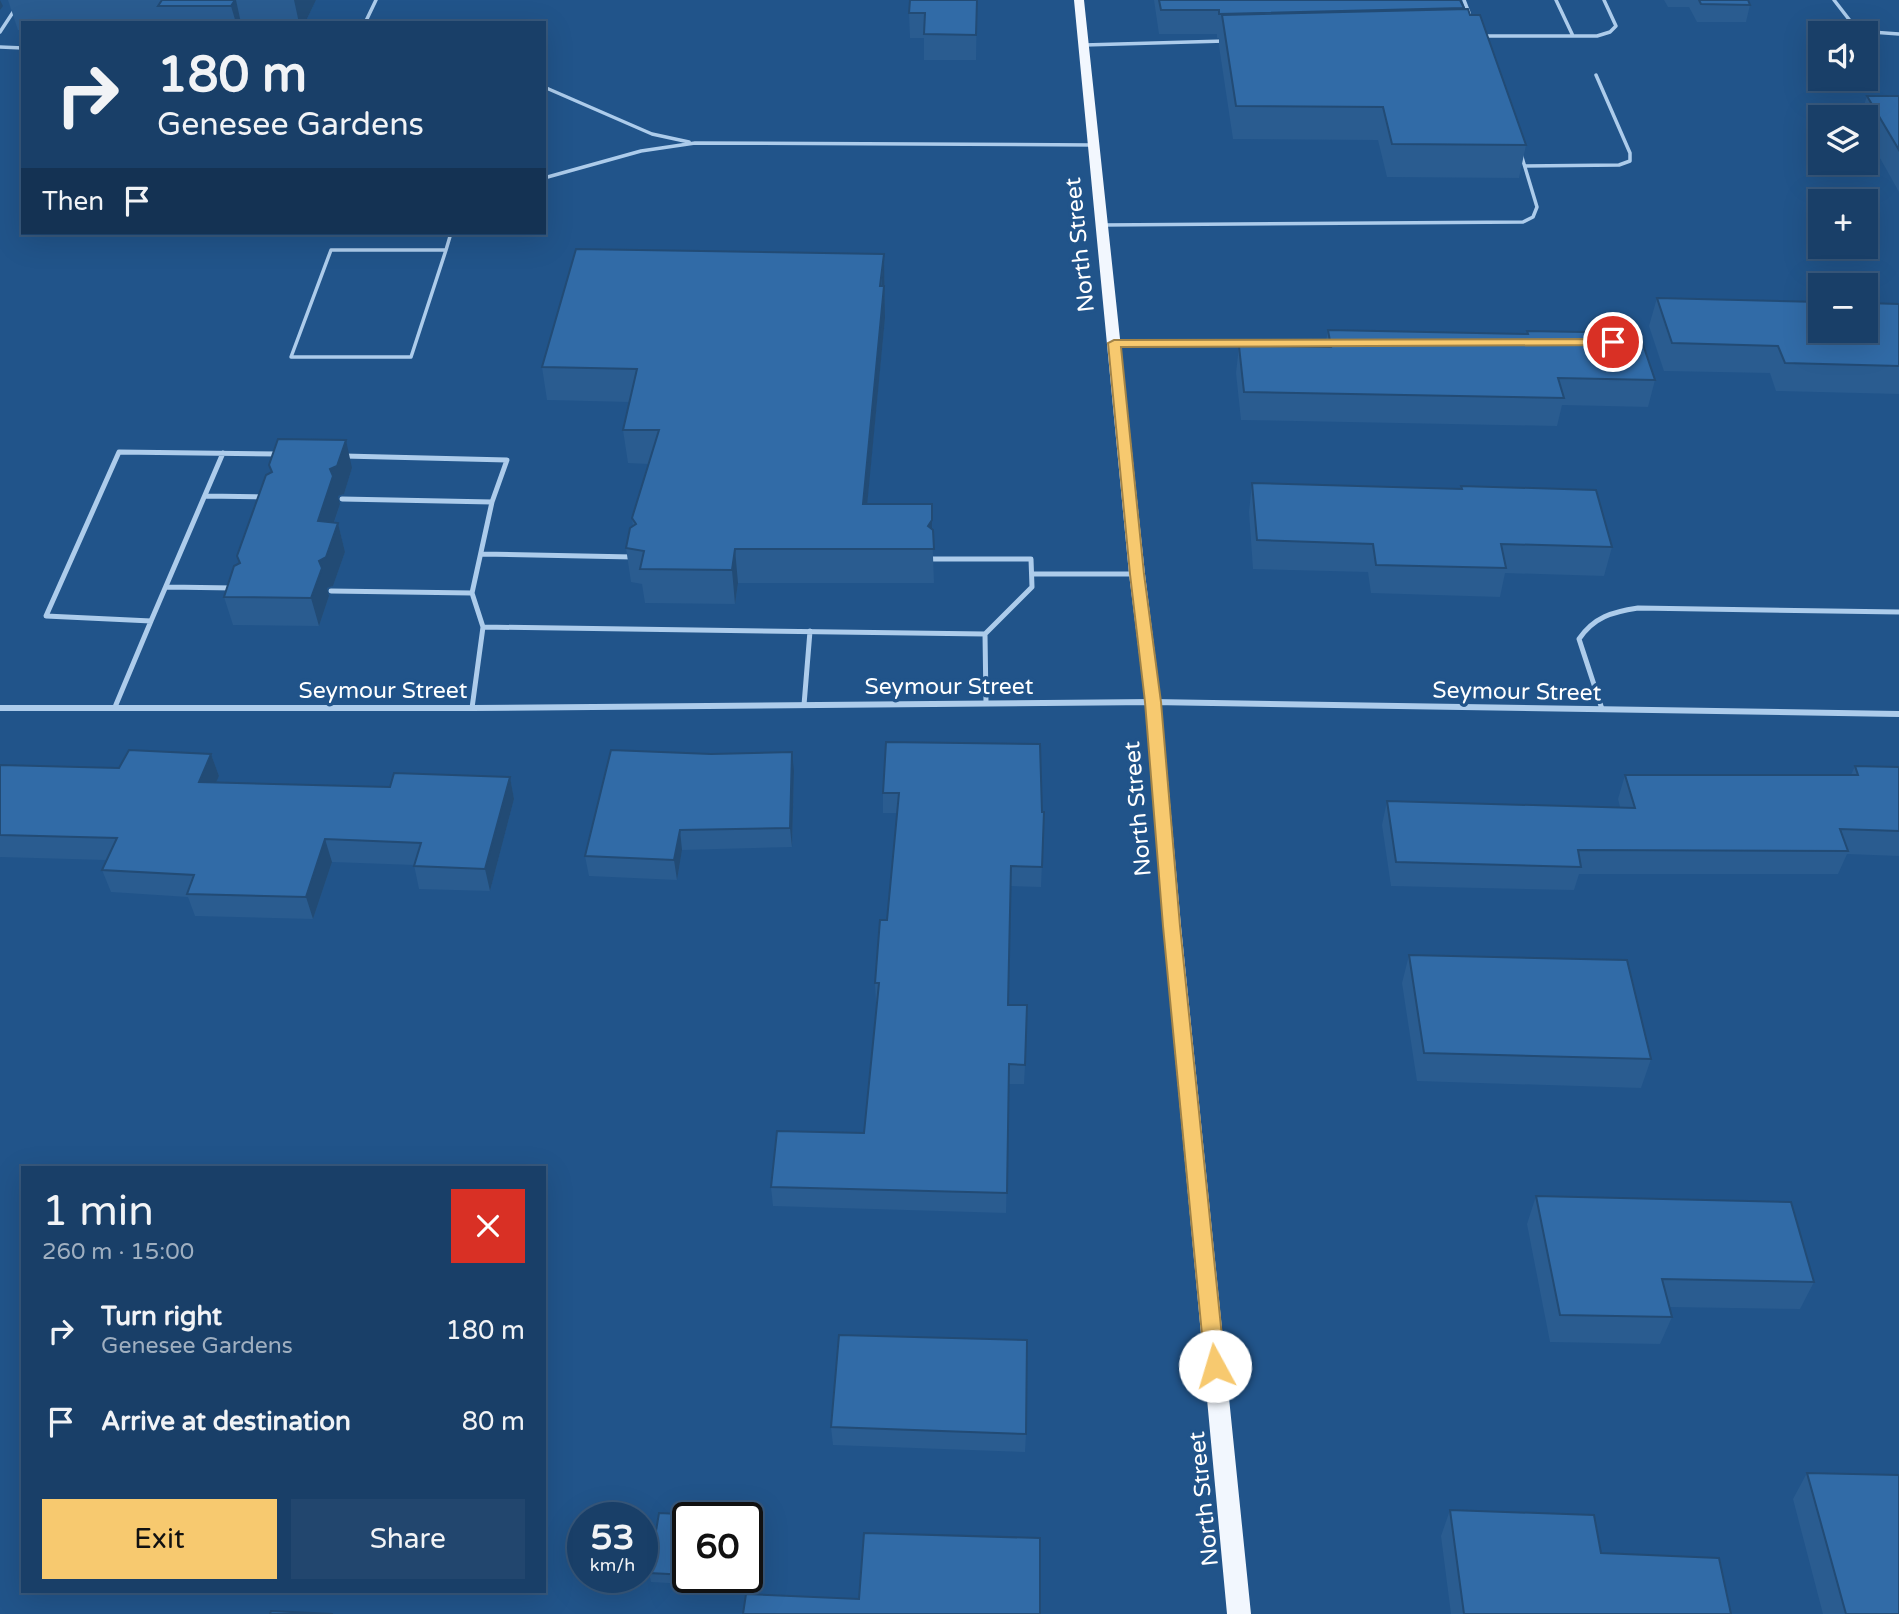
<!DOCTYPE html>
<html lang="en">
<head>
<meta charset="utf-8">
<style>
  :root { --surface:#193f68; --page:#22466e; --text:#f1f3f6; --muted:#9fafc0; --line:#37587c; --accent:#f7c96f }
  body { margin:0; font-family:"Varela Round",sans-serif; background:var(--page); color:var(--text); height:100vh; display:flex; flex-direction:column; font-size:26px; white-space:nowrap }
  * { box-sizing:border-box; margin:0 }
  p { font-size:23px; color:var(--muted) }
  .icon { flex:none; width:38px; height:38px; fill:none; stroke:currentColor; stroke-width:2; stroke-linecap:round; stroke-linejoin:round }
  .map { position:relative; flex:1; overflow:hidden }
  .details { position:absolute; left:21px; top:1166px; width:525px; height:427px; display:flex; flex-direction:column; background:var(--surface); border-radius:0px; box-shadow:0 7px 28px #0002,0 0 0 2px var(--line) }
  .details>* { flex:none }
  .banner { position:absolute; left:21px; top:21px; width:525px; height:214px; border-radius:0px; box-shadow:0 7px 28px #0002,0 0 0 2px var(--line); background:#193f68; color:var(--text); overflow:hidden }
  .tools { position:absolute; left:1808px; top:21px; display:grid; gap:14px }
  .tools a { display:grid; place-items:center; width:70px; height:70px; border-radius:0px; background:var(--surface); box-shadow:0 7px 28px #0002,0 0 0 2px var(--line); font-size:35px }
  .speed { position:absolute; left:567px; top:1502px; display:flex; gap:14px; font-size:35px; font-weight:700; text-align:center }
  .speed>* { display:grid; place-content:center; width:91px; height:91px; border-radius:50%; background:var(--surface); box-shadow:0 7px 28px #0002,0 0 0 2px var(--line); line-height:1 }
  .speed small { font-size:18px; font-weight:400 }
  .speed .limit { border:4px solid #111; border-radius:10px; background:#fff; color:#111 }
  .pin { position:absolute; display:grid; place-items:center; width:60px; height:60px; color:#fff; margin:-30px; border:4px solid #fff; border-radius:50%; box-shadow:0 2px 7px #0007 }
  .me { position:absolute; width:77px; margin:-38px; rotate:354deg; stroke-linejoin:round; filter:drop-shadow(0 0 5px #0008) }
  .turn { display:flex; align-items:center; gap:24px; height:147px; padding:0 21px; font-size:32px }
  .turn .icon { width:91px; height:91px; stroke-width:2.5 }
  .turn b { display:block; font-size:49px; line-height:60px }
  .then { display:flex; align-items:center; height:66px; padding:0 21px; background:#0003; gap:14px; font-size:26px }
  .round { display:grid; place-items:center; flex:none; width:74px; height:74px; border-radius:0px; background:var(--page) }
  .overview { display:flex; align-items:center; justify-content:space-between; height:119px; padding:0 21px }
  h1 { font-size:42px; font-weight:600; line-height:52px }
  .button { display:flex; gap:14px; margin-top:auto; padding:14px 21px }
  .button a { flex:1; height:80px; border-radius:0px; background:var(--accent); color:#111; font-size:28px; font-weight:600; line-height:80px; text-align:center }
  .button a+a { background:var(--page); color:var(--text) }
  ul { padding:0; list-style:none }
  li { display:flex; align-items:center; gap:21px; height:91px; padding:0 21px }
  li div { flex:1 }
  li b { display:block; font-size:26px }
  li em { font-style:normal }
  .map>svg:first-child { display:block }
</style>
</head>
<body>
<div class="map">
<svg width="1899" height="1614" viewBox="0 0 1899 1614">
  <rect width="100%" height="100%" fill="#21548a"/>
  <g fill="none" stroke-linecap="round" stroke-linejoin="round">
    <path stroke="#adcceb" stroke-width="3.5" d="M1464,0L1469,13
      M1556,0L1573,36
      M1834,0L1858,31L1899,34
      M365,23L376,0
      M0,32L21,0
      M1483,36H1597L1610,32L1616,26L1604,0
      M1084,45L1225,41
      M0,47L23,48
      M544,87L652,134L689,142
      M1525,166L1619,165L1630,161V153L1596,75
      M544,178L641,151L695,143L1093,145
      M1103,225L1523,222L1533,217L1537,207L1521,154
      M331,250H446L411,357H291Z
      M446,250L451,233
      M1116,343H1333"/>
    <path stroke="#adcceb" stroke-width="5" d="M344,456L507,460L492,502L472,593L483,627L985,634L986,703
      M205,496L265,497
      M342,499L492,502
      M482,554L633,557
      M933,559H1031L1032,587L985,634
      M1032,574H1134
      M167,587L234,588
      M331,591L472,593
      M151,621L223,453
      M804,705L810,631
      M115,707L151,621L46,616L119,452L278,454
      M472,708L483,627
      M1602,709L1579,639C1594,617 1612,612 1638,608L1899,612"/>
    <path stroke="#adcceb" stroke-width="6" d="M0,708H472L1153,702L1899,714"/>
    <path fill="#f2f7fe" fill-rule="evenodd" d="M1074,0H1084L1145,574L1161,702L1181,926L1251,1614H1227L1163,926L1145,702L1129,574Z"/>
  </g>
  <path fill="#2a5c90" d="M8,0H316L305,23H23V30H18Z
    M977,0L976,60H924V38H910L909,13Z
    M1154,0H1460L1526,145L1519,178L1387,177L1378,140L1233,139L1219,46V38H1217V34H1159Z
    M1664,0H1748L1750,5L1746,22H1697L1689,7H1668Z
    M1867,96H1899V192L1866,133V117H1860Z
    M884,254L885,318L867,504L932,530L934,583H738L735,604L645,603L642,584L631,582L626,548L633,526L632,518L649,464L628,463L623,430L630,402L547,400L542,367Z
    M1657,298L1899,304V394L1776,391L1770,373L1664,371L1649,326Z
    M1328,330L1526,334L1527,331L1655,380L1648,407L1562,405L1557,426L1241,420L1236,373L1239,346L1325,347Z
    M269,465L352,468L344,494L338,496L340,504L334,523H338L345,552L333,586L327,588L329,596L319,626L233,625L224,597L240,563L237,556L271,473Z
    M1252,483L1460,489L1461,486L1612,547L1604,576L1505,573L1500,597L1371,593L1368,572L1253,569L1249,512Z
    M886,742L1042,812H1044L1041,887L1011,886L1008,1005L1025,1065L1024,1084H1009L1006,1213L773,1206L771,1187L864,1133L877,1002H876L875,983L887,920L897,813H883V793Z
    M211,754L219,776L216,782L390,787L510,777L514,799L490,891L419,889L414,865L332,862L313,919L195,916L188,897L111,892L102,870L106,860L0,857V765L119,768Z
    M1855,766L1899,767V856L1847,854L1838,874H1579L1574,890L1391,886L1382,825L1387,801L1620,807L1618,799L1625,775H1851Z
    M794,771L792,847L682,850L677,880L589,876L585,856Z
    M1409,955L1651,1059L1641,1088L1417,1081L1402,983Z
    M1536,1196L1814,1282L1800,1309L1669,1307L1672,1317L1660,1344L1550,1342L1527,1224Z
    M831,1427L1026,1434L1025,1452L833,1445Z
    M1807,1473L1899,1614H1823L1793,1499Z
    M1450,1510L1601,1553L1731,1614H1451L1441,1536Z
    M688,1517V1577H740L738,1587L651,1582L649,1573Z"/>
  <path fill="#224b75" d="M0,0L3,6L0,10Z
    M235,0H236L241,23H236L231,6Z
    M294,0H316L305,23H299Z
    M884,254L885,318L864,538L863,504Z
    M346,440L352,468L344,494L338,496L340,504L325,549L318,521L330,469Z
    M932,520V549L928,526Z
    M338,523L345,552L333,586L327,588L329,596L319,626L311,598L319,561Z
    M735,549L738,583L735,604L732,570Z
    M792,752L794,771L792,847L790,828Z
    M211,754L219,776L206,804L199,782Z
    M510,777L514,799L490,891L485,869Z
    M680,830L682,850L677,880L674,860Z
    M325,839L332,862L313,919L306,897Z"/>
  <path fill="#316ba7" stroke="#224b75" stroke-width="2" d="M162,0H235L231,6H158Z
    M910,0H977L976,35L924,34L925,13H909Z
    M1159,0H1460L1464,8L1219,14V10H1161Z
    M1699,0H1748L1750,5L1701,4Z
    M1468,9L1470,15H1480L1526,145L1392,144L1383,107L1236,106L1222,15Z
    M1867,96H1899V150Z
    M576,249L884,254L880,286H884L863,504H932V520L928,526L933,530L934,549H735L732,570L640,569L644,551L626,548L630,528L636,524L632,518L659,430H623L637,369L542,367Z
    M1657,298L1820,302V331H1866V303L1899,304V366L1785,363L1778,346L1672,343Z
    M1328,330L1528,334L1527,331L1639,333L1655,380L1558,378L1564,398L1244,392L1239,346L1331,347Z
    M278,439L346,440L337,466L330,469L333,476L318,521L338,523L326,557L319,561L322,568L311,598L224,597L234,566L240,563L237,556L266,475L272,472L269,465Z
    M1252,483L1462,489L1461,486L1596,490L1612,547L1501,544L1506,568L1376,565L1373,544L1257,540Z
    M886,742L1040,744L1042,812H1044L1042,867L1011,866L1008,1005H1027L1025,1065L1009,1064L1007,1193L771,1187L777,1131L864,1133L879,983H875L880,920H887L899,793H883Z
    M129,750L211,754L199,782L390,787L394,773L510,777L485,869L414,866L421,843L325,839L306,897L187,894L194,875L102,870L117,838L0,835V765L119,768Z
    M611,750L711,754L792,752L790,828L680,830L674,860L585,856Z
    M1855,766L1899,767V831L1840,829L1848,851L1578,850L1581,867L1396,862L1387,801L1635,808L1625,775H1858Z
    M1409,955L1627,960L1651,1059L1424,1053Z
    M1536,1196L1791,1202L1814,1282L1662,1279L1672,1317L1560,1315Z
    M839,1335L1027,1340L1026,1434L831,1427Z
    M1807,1473L1899,1475V1614H1846Z
    M1450,1510L1594,1515L1601,1553L1719,1558L1731,1614H1464Z
    M659,1513L745,1517H688V1575L649,1573Z
    M864,1533L1040,1538V1614H743L746,1594L859,1599Z
    M271,1611L333,1614H270Z"/>
  <path fill="#f7c96f" stroke="#a18348" stroke-width="2" d="M1613,339L1619,342L1618,345L1121,347L1144,574L1161,702L1180,926L1225,1366L1222,1373L1215,1375L1208,1373L1205,1366L1163,926L1145,702L1130,574L1108,343L1114,340Z"/>
  <g text-anchor="middle" stroke-width="7" stroke-linejoin="round" paint-order="stroke">
    <g font-size="23" fill="#fff" stroke="#21548a">
      <text transform="translate(1079 245) rotate(-96)" y="8">North Street</text>
      <text x="949" y="694">Seymour Street</text>
      <text x="383" y="698">Seymour Street</text>
      <text transform="translate(1517 691) rotate(1)" y="8">Seymour Street</text>
      <text transform="translate(1137 809) rotate(-95)" y="8">North Street</text>
      <text transform="translate(1203 1499) rotate(-96)" y="8">North Street</text>
    </g>
  </g>
</svg>
<div class="tools">
<a><svg class="icon" aria-label="sound" viewBox="0 0 24 24"><path d="M4 9h4l5-4v14l-5-4H4zM17 9q2 3 0 6"/></svg></a>
<a><svg class="icon" aria-label="layers" viewBox="0 0 24 24"><path d="M12 4l9 5-9 5-9-5zM3 14l9 5 9-5"/></svg></a>
<a>+</a>
<a>−</a>
</div>
<div class="speed"><div>53<small>km/h</small></div><div class="limit">60</div></div>
<div class="pin" style="left:1613px;top:342px;background:#d93025"><svg class="icon" aria-label="arrive" viewBox="0 0 24 24"><path d="M6 21V4h12l-3 4 3 4H6"/></svg></div>
<svg class="me" style="left:1215px;top:1366px" viewBox="-20 -20 40 40"><circle r="19" fill="#fff"/><path d="M0-13L10 11 0 6-10 11z" fill="#f7c96f"/></svg>
<div class="banner">
<div class="turn"><svg class="icon" aria-label="right" viewBox="0 0 24 24"><path d="M7 20v-9h11M14 6l5 5-5 5"/></svg><div><b>180 m</b>Genesee Gardens</div></div>
<div class="then">Then<svg class="icon" aria-label="arrive" viewBox="0 0 24 24"><path d="M6 21V4h12l-3 4 3 4H6"/></svg></div>
</div>
<section class="details">
<div class="overview"><div><h1>1 min</h1><p>260 m · 15:00</p></div><a class="round" style="background:#d93025;color:#fff"><svg class="icon" aria-label="close" viewBox="0 0 24 24"><path d="M6 6l12 12M18 6L6 18"/></svg></a></div>
<ul>
<li><svg class="icon" aria-label="right" viewBox="0 0 24 24"><path d="M7 20v-9h11M14 6l5 5-5 5"/></svg><div><b>Turn right</b><p>Genesee Gardens</p></div><em>180 m</em></li>
<li><svg class="icon" aria-label="arrive" viewBox="0 0 24 24"><path d="M6 21V4h12l-3 4 3 4H6"/></svg><div><b>Arrive at destination</b></div><em>80 m</em></li>
</ul>
<div class="button"><a>Exit</a><a>Share</a></div>
</section>
</div>
</body>
</html>
